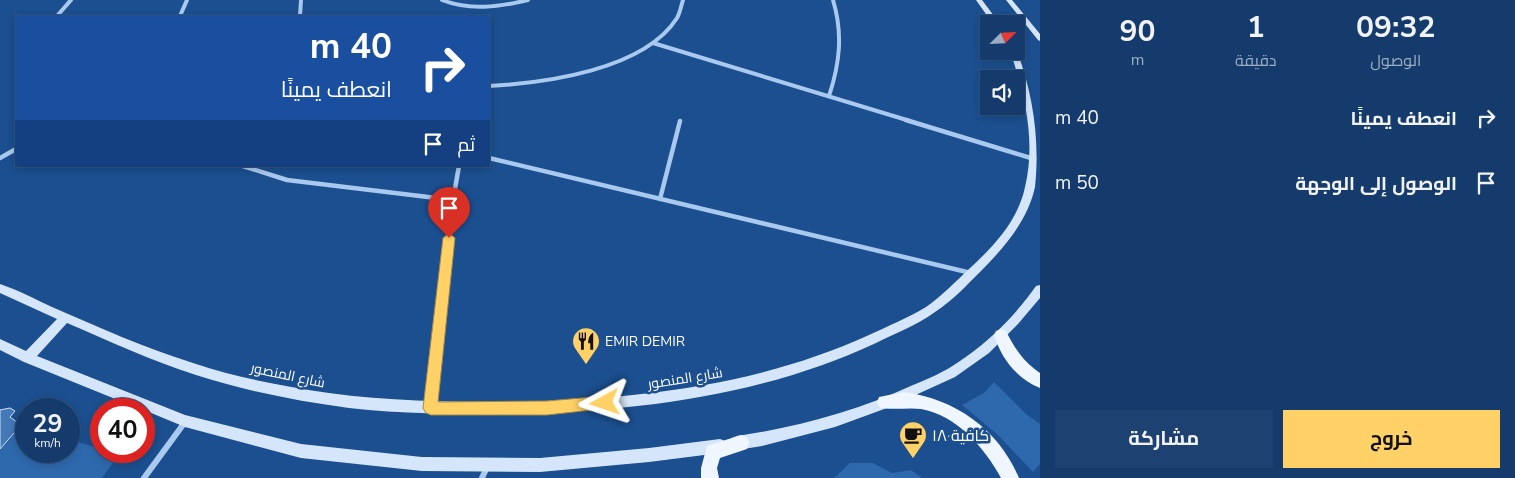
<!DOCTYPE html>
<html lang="ar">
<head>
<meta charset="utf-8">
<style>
  :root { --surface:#143b6b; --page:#1d4271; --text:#f1f3f6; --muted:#9dadc1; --line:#33557e; --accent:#ffd166 }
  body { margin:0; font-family:"Nunito Sans",Cairo,sans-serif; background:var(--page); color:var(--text); direction:rtl; height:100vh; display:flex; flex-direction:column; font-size:19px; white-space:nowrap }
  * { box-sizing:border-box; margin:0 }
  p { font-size:16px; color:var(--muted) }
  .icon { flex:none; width:28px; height:28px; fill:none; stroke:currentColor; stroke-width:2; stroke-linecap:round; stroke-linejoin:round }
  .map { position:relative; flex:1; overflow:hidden; direction:ltr }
  .details { display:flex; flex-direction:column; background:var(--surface); width:475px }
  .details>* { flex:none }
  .guide { position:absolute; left:15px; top:15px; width:475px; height:152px; border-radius:0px; box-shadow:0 2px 8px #0003,0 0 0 1px var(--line); direction:rtl; background:#1a4fa0; color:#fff; overflow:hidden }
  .needle { width:32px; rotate:66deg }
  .fabs { position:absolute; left:980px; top:15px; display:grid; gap:10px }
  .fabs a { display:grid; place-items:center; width:45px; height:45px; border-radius:0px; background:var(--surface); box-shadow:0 2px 8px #0003,0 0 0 1px var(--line); font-size:25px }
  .speed { position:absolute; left:15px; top:398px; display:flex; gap:10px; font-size:25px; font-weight:700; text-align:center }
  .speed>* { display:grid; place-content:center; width:65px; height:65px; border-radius:50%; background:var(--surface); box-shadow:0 2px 8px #0003,0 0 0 1px var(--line); line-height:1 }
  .speed small { font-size:12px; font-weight:400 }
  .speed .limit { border:8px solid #d22; background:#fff; color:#111 }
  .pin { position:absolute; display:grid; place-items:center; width:42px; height:42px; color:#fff; margin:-51px -21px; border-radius:50% 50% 50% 0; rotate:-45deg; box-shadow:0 0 5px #0007 }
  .pin .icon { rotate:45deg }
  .me { position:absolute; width:55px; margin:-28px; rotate:265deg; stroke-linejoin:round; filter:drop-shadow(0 0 4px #0008) }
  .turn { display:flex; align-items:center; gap:18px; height:105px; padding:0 15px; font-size:22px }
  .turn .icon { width:65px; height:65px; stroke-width:2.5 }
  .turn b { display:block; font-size:35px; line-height:42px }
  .then { display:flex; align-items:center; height:48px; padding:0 15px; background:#0003; gap:10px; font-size:19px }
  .eta { display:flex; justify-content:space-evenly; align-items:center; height:85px; text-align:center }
  .eta b { font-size:30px; font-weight:700; line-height:35px }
  .cta { display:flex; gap:10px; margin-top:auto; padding:10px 15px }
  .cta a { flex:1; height:58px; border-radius:0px; background:var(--accent); color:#111; font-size:20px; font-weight:700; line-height:58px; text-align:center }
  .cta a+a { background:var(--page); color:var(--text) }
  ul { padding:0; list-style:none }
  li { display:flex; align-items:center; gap:15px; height:65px; padding:0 15px }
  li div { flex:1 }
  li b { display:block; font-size:19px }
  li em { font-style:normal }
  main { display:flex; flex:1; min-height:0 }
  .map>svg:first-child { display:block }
</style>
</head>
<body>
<main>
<section class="details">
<div class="eta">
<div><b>09:32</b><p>الوصول</p></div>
<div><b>1</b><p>دقيقة</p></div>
<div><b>90</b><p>m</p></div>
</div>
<ul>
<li><svg class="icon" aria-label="right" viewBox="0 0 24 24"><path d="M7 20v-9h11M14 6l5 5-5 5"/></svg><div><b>انعطف يمينًا</b></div><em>40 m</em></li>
<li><svg class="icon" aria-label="arrive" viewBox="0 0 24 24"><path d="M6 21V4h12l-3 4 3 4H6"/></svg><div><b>الوصول إلى الوجهة</b></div><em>50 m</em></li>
</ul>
<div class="cta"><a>خروج</a><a>مشاركة</a></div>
</section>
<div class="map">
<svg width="1040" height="478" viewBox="0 0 1040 478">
  <rect width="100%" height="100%" fill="#1b4f8f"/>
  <path fill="#2e69ad" d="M994,382L1026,414L1040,424V464L1033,472L997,434L962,405L984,393Z
    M21,425L26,427V451H69V439L101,449V451L119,454L102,478H0V449Z
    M850,463H873L892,473L911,470L922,478H834Z"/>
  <path fill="#4478b7" stroke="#cfe3fa" d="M10,408L15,411L10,417L21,425L0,449V410Z"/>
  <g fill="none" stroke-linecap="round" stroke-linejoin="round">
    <path stroke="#a9c9ee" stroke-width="4" d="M442,0C470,11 499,7 528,0
      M57,16L71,0
      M180,16L187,0
      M300,16L301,0
      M653,43L910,121
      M489,86C545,83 644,70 677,18C680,13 681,6 683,0
      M829,96C840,63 843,33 833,0"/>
    <path stroke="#a9c9ee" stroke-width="4.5" d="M906,120L1034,159
      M0,158L16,149
      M489,158L971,273
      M243,166L287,180L453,200
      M660,199L680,121
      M445,277L453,200L459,166"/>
    <path stroke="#a9c9ee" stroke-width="6" d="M431,407L445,276
      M144,478L185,422
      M482,478L487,467"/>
    <path fill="#d6e6fa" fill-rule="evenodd" d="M976,0H982L1000,24H993Z
      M1006,0H1012L1040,34V41L1038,40Z
      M1010,51H1017C1033,94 1040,140 1035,187C1028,220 1004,248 980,272C966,286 952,301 935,312C917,325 896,333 876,343C760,397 633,412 506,414C454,414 401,414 349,408C298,401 245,391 196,375C152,361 109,341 67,323L37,356L185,415L301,444L422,457L540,458L649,448L720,439L725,441L727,446L725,451L720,453L649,462L540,472L422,471L301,458L185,427L144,410V409H140L24,362L0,350V339L26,351L57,319L0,293V284C18,290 35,299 52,307C98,327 145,348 193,363C237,378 283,386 329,393C387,401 446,402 505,402C629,400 755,387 869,335C888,326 908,318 926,307C942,296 955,282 969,269C993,247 1018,221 1025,187C1036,141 1025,95 1010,51Z
      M1040,285V298L1018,324L989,353L955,377L887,408L835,427L762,446L737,450L732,448L730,443L732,438L737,436C798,427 857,411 913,385C928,379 944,372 957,363C988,343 1015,316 1036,286Z"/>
    <path fill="#f0f6ff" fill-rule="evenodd" d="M1001,329L1006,331C1015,349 1023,361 1040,373V388C1017,379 1001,358 994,335L996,331Z
      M904,392C956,399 999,430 1019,478H1001C985,448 956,415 921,409C908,407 890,411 879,407L877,402L879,397Z
      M741,435L747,437L749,443L747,449L720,458L717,468L719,478H701V468L707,446Z"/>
  </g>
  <path fill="#ffd166" stroke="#a68842" d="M449,233L455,238L438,402L547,401L605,396L610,398L612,403L610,408L547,415H431L426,413L423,408L443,238Z"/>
  <defs>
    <g id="restaurant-pin" transform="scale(1.4375)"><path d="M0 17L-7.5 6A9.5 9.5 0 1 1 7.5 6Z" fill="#ffd166" stroke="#1b4f8f"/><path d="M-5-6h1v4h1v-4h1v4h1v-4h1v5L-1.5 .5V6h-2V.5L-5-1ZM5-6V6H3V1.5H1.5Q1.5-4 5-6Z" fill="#111"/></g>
    <g id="cafe-pin" transform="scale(1.4375)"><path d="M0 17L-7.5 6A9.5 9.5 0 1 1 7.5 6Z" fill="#ffd166" stroke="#1b4f8f"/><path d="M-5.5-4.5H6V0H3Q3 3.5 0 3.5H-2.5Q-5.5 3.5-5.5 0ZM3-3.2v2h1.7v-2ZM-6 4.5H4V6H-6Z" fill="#111"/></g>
  </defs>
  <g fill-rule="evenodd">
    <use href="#restaurant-pin" x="586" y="341"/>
    <use href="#cafe-pin" x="913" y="435"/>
  </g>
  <g text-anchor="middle" stroke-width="5" stroke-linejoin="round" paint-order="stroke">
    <g font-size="14" fill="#fff" stroke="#1b4f8f" text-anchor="start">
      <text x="605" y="346">EMIR DEMIR</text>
    </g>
    <g font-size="14" fill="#fff" stroke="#1b4f8f">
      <text transform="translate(288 375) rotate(12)" y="5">شارع المنصور</text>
      <text transform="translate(685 378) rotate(-9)" y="5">شارع المنصور</text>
    </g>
    <g font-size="16" fill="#fff" stroke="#1b4f8f" text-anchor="start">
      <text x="932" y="441">كافية١٨٠</text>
    </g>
  </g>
</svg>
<div class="fabs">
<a><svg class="needle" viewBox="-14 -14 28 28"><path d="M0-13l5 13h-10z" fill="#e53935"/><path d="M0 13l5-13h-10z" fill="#9dadc1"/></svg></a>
<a><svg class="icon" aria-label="sound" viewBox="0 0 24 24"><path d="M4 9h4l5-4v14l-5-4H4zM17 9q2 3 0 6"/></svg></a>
</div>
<div class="speed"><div>29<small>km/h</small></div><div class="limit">40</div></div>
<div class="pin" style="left:449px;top:238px;background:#d93025"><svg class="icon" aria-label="arrive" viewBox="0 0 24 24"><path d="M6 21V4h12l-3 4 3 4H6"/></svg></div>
<svg class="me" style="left:605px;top:403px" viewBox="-20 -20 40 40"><path d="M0-17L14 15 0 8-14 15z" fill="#ffd166" stroke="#fff" stroke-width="4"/></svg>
<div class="guide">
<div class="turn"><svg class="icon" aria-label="right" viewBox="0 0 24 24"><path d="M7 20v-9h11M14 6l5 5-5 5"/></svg><div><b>40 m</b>انعطف يمينًا</div></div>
<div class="then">ثم<svg class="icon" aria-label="arrive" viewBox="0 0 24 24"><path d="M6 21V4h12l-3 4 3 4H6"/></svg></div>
</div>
</div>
</main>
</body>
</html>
